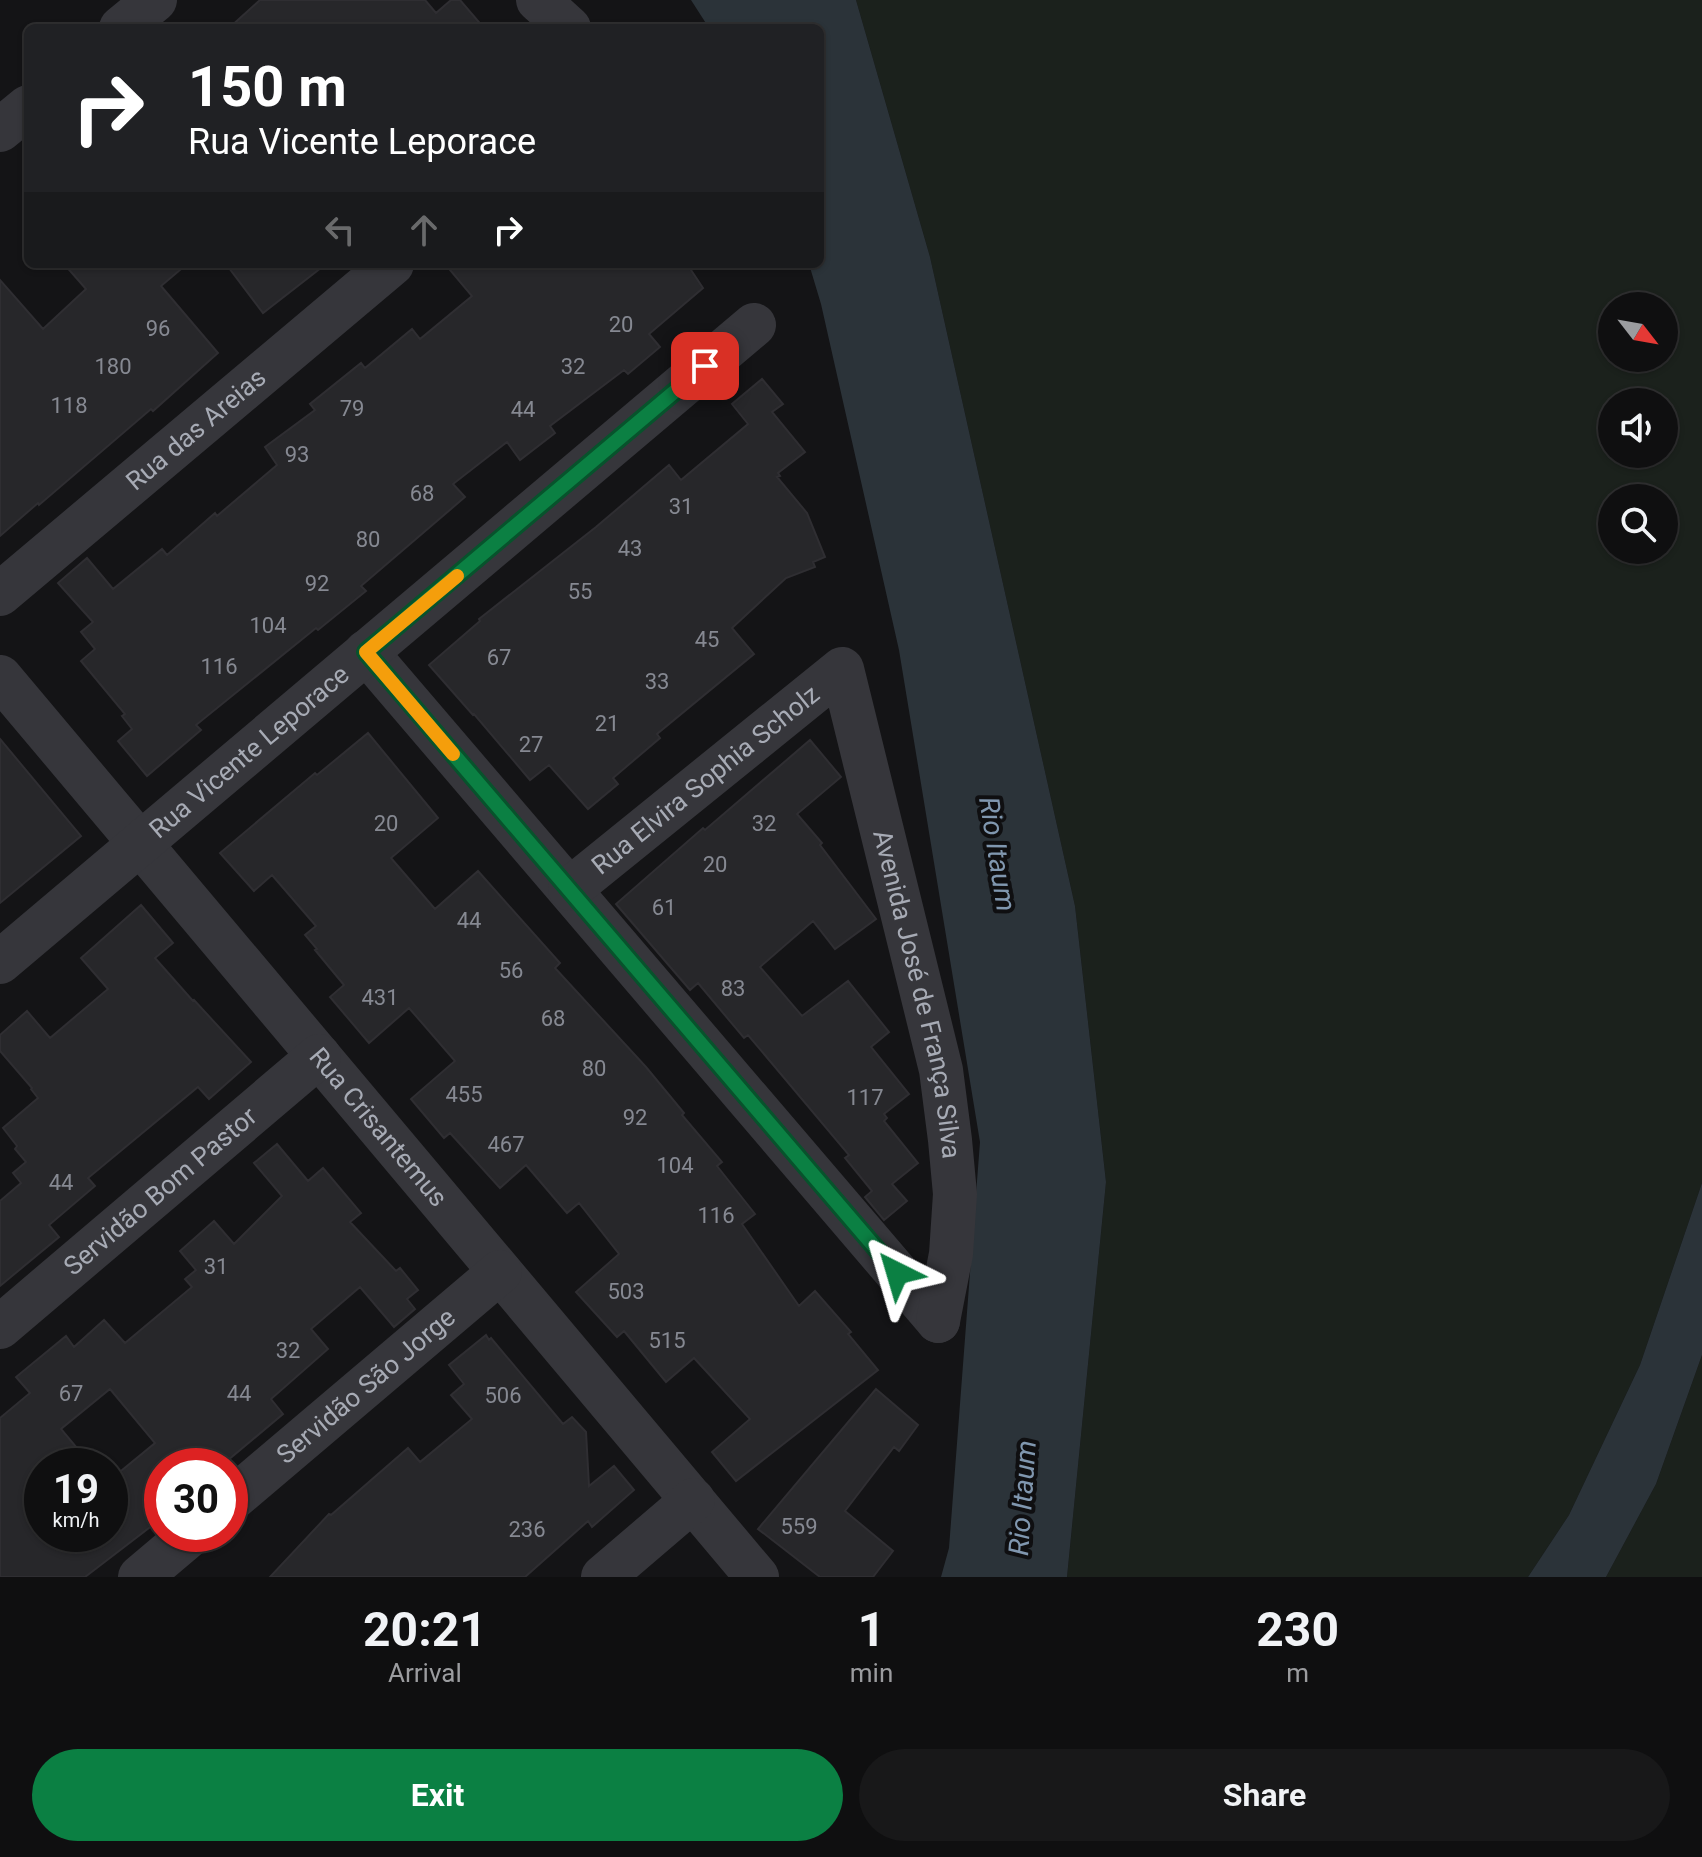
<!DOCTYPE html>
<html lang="en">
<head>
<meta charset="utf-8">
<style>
  :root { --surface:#0f0f10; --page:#181819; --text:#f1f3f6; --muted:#9b9c9f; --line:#2f2f30; --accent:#0b8043 }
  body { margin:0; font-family:Roboto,sans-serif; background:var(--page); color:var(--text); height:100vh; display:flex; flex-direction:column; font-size:30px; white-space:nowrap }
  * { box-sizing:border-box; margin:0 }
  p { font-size:26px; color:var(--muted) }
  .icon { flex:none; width:44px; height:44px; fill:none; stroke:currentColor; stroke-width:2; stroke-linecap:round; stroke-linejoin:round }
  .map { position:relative; height:1577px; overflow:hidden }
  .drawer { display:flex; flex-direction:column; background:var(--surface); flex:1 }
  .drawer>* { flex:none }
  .guide { position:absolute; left:24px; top:24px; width:800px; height:244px; border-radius:12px; box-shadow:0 2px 6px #0004,0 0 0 2px var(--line); background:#202124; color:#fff; overflow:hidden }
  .needle { width:52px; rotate:121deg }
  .tools { position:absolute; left:1598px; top:292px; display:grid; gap:16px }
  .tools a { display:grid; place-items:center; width:80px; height:80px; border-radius:50%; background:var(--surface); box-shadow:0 2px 6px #0004,0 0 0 2px var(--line); font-size:40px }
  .speed { position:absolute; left:24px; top:1448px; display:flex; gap:16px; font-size:40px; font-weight:700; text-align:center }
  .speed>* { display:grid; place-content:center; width:104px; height:104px; border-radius:50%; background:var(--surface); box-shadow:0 2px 6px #0004,0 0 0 2px var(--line); line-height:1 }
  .speed small { font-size:20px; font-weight:400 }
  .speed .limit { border:12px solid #d22; background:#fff; color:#111 }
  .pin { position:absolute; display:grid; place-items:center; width:68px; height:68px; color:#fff; margin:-34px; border-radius:16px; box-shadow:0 4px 12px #0006 }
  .me { position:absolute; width:88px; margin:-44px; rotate:320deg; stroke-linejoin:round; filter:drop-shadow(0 0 6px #0008) }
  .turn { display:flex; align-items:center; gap:28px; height:168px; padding:0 32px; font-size:36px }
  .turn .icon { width:104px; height:104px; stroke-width:2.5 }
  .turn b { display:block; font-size:56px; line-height:68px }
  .lanes { display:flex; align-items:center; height:76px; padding:0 32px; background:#0003; justify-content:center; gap:40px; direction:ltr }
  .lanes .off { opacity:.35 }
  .eta { display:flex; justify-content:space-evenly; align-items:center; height:136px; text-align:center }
  .eta b { font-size:48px; font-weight:700; line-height:56px }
  .cta { display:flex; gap:16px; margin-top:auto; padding:16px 32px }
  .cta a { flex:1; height:92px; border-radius:48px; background:var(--accent); color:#fff; font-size:32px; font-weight:700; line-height:92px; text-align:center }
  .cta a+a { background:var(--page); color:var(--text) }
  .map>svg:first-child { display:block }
</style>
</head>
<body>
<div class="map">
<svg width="1702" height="1577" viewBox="0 0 1702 1577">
  <rect width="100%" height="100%" fill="#141416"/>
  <path fill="#1b211c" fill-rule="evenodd" d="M856,0H1702V1183L1640,1365L1569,1515L1528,1577H1067L1106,1182L1075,906L930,257ZM1612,306H1664V358H1612ZM1612,402H1664V454H1612ZM1612,498H1664V550H1612Z
    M1702,1355V1577H1606L1656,1484Z"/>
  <path fill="#2b3339" d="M691,0H856L930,257L1075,906L1106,1182L1067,1577H941L949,1548L980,1142L899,650L821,304L809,264H820V28H709Z
    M1702,1183V1355L1656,1484L1606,1577H1528L1569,1515L1640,1365Z"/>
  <path fill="#27272a" stroke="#2f2e32" stroke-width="2" fill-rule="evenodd" d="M260,0H425L436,13L451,0H460L484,28H229Z
    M64,264H187L161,286L218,353L153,411L151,409L39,505L38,503L0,536V280L43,329L86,289Z
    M226,264H326L263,313Z
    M445,264H687L703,288L649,334L660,347L628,374L624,370L550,426L555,433L520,460L507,442L453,484L465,497L361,586L366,591L318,630L316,628L196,725L201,730L147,776L118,741L132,729L122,716L125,714L81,661L95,649L81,632L93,622L58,583L87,558L113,589L162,549L167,555L215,513L217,516L277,465L265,447L315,410L310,404L361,363L365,368L412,329L420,339L472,296Z
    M762,379L783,404L772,412L805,452L778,473L780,476L777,477L807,513L825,557L813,562L815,567L786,578L732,628L754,654L657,734L660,738L613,778L618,784L588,809L549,765L530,780L474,714L473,715L429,665L480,621L479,619L596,527L669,465L681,480L748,424L732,404Z
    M368,733L438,818L391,858L435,909L478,871L560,963L555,968L646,1067L684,1113L682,1115L722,1162L717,1166L755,1214L742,1224L799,1306L815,1291L851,1332L848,1334L878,1370L736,1481L712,1452L750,1419L694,1358L666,1382L624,1331L617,1337L576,1292L619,1254L579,1203L567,1213L526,1165L500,1188L450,1133L444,1138L411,1099L455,1061L409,1008L369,1043L330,997L344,985L315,950L317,949L305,935L316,926L272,875L254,891L220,853L315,773L317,775Z
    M0,739L81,836L0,903Z
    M810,740L841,777L797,814L822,843L820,845L876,919L835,949L813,921L760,967L802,1016L848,981L889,1032L871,1047L909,1094L884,1114L887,1118L884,1121L918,1163L892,1184L907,1201L884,1220L865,1197L872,1191L845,1158L849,1155L748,1035L744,1038L698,983L690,990L616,904L703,828L705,830Z
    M141,905L173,943L155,958L193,1001L194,1000L251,1062L209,1099L198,1087L88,1178L95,1186L49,1225L59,1237L0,1286V1201L21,1183L13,1173L26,1162L15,1149L17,1146L3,1128L38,1098L31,1089L32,1088L0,1051V1035L27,1011L50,1038L108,989L81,958Z
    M277,1144L308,1181L323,1168L361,1213L350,1222L396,1271L400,1268L418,1290L407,1299L415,1309L394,1327L360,1287L311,1329L328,1349L271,1399L283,1414L221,1466H162V1518L85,1577H0V1418L30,1393L16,1377L66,1336L74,1347L104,1320L125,1343L192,1287L185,1279L196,1270L180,1251L214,1221L234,1244L282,1196L254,1163ZM110,1389L155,1443L110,1480V1534H42V1466H92L61,1429Z
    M486,1335L489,1340L491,1338L563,1424L572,1417L586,1432L589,1486L614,1466L634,1490L592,1527L588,1521L525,1577H270L329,1514L331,1515L408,1448L420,1462L472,1419L451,1395L464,1384L449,1365Z
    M876,1389L918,1425L899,1451L894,1447L845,1511L893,1551L873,1577H820L758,1529Z"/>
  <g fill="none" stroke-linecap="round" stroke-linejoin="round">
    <g stroke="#36363b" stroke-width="44">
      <path d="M538,0L569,28"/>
      <path d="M121,28L155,0"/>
      <path d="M0,130L28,107"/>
      <path id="s1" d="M0,594L392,264"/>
      <path d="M366,652L938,1321"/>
      <path id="s2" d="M0,677L757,1577"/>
      <path id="s3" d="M570,889L842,669L941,1070L950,1140L955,1194L951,1254L938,1321"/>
      <path id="s4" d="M0,962L754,325"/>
      <path id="s5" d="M0,1327L319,1056"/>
      <path id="s6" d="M230,1501L500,1272"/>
      <path d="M140,1577L191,1534"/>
      <path d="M603,1577L693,1500"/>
    </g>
  </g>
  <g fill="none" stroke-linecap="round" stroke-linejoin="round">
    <g stroke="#07532c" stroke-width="20">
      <path id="route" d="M705,366L366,652L897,1273"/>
    </g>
    <use href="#route" stroke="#0b8043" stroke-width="14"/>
    <path stroke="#f59e0b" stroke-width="14" d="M453,754L366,652L457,576"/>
  </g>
  <g text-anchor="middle" stroke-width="8" stroke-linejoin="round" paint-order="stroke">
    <g font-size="22" fill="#868992">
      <text x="621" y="332">20</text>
      <text x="158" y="336">96</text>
      <text x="113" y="374">180</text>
      <text x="573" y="374">32</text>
      <text x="69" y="413">118</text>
      <text x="352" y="416">79</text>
      <text x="523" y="417">44</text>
      <text x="297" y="462">93</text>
      <text x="422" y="501">68</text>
      <text x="681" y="514">31</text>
      <text x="368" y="547">80</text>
      <text x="630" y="556">43</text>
      <text x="317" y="591">92</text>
      <text x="580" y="599">55</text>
      <text x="268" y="633">104</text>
      <text x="707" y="647">45</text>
      <text x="499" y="665">67</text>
      <text x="219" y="674">116</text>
      <text x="657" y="689">33</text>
      <text x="607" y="731">21</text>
      <text x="531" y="752">27</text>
      <text x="386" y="831">20</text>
      <text x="764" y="831">32</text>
      <text x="715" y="872">20</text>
      <text x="664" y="915">61</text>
      <text x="469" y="928">44</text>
      <text x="511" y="978">56</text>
      <text x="733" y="996">83</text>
      <text x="380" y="1005">431</text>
      <text x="553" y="1026">68</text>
      <text x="594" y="1076">80</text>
      <text x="464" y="1102">455</text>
      <text x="865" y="1105">117</text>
      <text x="635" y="1125">92</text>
      <text x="506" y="1152">467</text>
      <text x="675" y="1173">104</text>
      <text x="61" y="1190">44</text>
      <text x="716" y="1223">116</text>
      <text x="216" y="1274">31</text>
      <text x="626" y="1299">503</text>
      <text x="667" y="1348">515</text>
      <text x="288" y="1358">32</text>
      <text x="71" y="1401">67</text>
      <text x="239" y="1401">44</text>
      <text x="503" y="1403">506</text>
      <text x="799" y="1534">559</text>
      <text x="527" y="1537">236</text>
    </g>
    <g font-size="26" fill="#a7abb5" stroke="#0f0f11">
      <text dy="9" stroke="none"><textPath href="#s1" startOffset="256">Rua das Areias</textPath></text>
      <text dy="9" stroke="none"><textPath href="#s4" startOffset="326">Rua Vicente Leporace</textPath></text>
      <text dy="9" stroke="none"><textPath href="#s3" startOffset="174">Rua Elvira Sophia Scholz</textPath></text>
      <text dy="9" stroke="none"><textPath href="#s3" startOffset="684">Avenida José de França Silva</textPath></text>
      <text dy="9" stroke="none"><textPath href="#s2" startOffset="588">Rua Crisantemus</textPath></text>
      <text dy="9" stroke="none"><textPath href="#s5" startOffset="210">Servidão Bom Pastor</textPath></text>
      <text dy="9" stroke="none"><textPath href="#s6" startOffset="178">Servidão São Jorge</textPath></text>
    </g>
    <g font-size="28" font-style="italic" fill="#8097af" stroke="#0f0f11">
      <text transform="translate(998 854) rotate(81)" y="10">Rio Itaum</text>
      <text transform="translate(1022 1498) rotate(-86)" y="10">Rio Itaum</text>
    </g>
  </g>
</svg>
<div class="tools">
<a><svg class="needle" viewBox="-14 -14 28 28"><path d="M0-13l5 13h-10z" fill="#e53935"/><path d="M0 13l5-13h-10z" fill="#9b9c9f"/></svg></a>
<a><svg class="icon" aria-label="sound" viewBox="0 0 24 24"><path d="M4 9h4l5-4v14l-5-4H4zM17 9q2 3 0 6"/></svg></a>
<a><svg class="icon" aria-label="search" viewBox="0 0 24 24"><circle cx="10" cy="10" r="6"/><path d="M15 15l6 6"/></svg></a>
</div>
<div class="speed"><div>19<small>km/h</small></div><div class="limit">30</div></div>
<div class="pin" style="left:705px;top:366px;background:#d93025"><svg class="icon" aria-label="arrive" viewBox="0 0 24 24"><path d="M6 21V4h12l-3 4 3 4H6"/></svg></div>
<svg class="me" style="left:897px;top:1273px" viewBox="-20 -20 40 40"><path d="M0-17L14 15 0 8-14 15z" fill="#0b8043" stroke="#fff" stroke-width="4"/></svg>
<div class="guide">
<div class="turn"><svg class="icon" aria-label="right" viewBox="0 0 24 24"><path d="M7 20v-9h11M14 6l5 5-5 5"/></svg><div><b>150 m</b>Rua Vicente Leporace</div></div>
<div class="lanes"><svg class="icon off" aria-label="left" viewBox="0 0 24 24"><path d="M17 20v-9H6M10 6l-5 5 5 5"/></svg><svg class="icon off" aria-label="ahead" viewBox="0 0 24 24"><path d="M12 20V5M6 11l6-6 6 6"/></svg><svg class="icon" aria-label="right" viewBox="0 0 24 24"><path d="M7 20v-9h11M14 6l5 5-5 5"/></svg></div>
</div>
</div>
<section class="drawer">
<div class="eta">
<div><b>20:21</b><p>Arrival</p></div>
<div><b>1</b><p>min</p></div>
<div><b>230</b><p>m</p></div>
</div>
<div class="cta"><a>Exit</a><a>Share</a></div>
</section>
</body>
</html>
